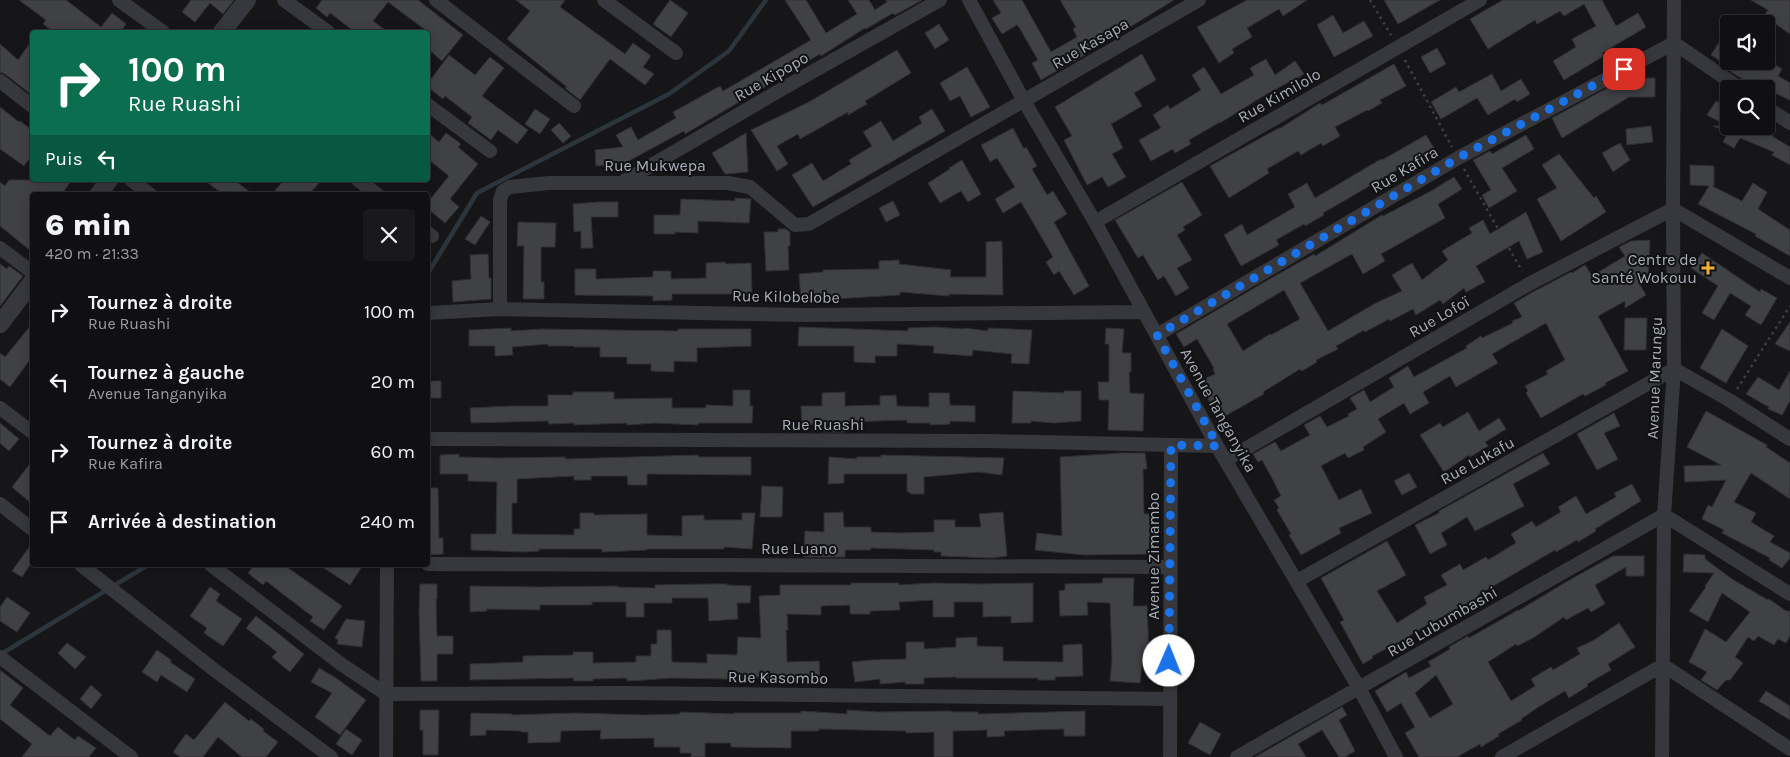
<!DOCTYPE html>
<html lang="fr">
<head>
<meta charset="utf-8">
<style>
  :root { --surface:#101012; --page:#19191b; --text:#f1f3f6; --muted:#9c9d9f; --line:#303032 }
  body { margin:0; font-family:Karla,sans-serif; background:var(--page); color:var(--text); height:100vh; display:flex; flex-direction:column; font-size:19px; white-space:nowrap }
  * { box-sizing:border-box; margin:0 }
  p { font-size:16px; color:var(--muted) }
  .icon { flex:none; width:28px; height:28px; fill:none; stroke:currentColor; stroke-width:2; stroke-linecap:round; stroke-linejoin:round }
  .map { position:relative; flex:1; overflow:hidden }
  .side { position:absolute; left:30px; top:192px; width:400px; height:375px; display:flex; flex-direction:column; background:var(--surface); border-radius:5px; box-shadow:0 2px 12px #0003,0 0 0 1px var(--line) }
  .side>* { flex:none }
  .guide { position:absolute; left:30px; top:30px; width:400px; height:152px; border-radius:5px; box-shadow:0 2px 12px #0003,0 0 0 1px var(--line); background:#0b6e4f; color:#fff; overflow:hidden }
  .buttons { position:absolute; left:1720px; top:15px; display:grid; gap:10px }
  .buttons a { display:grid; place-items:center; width:55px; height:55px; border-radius:5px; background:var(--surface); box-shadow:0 2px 12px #0003,0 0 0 1px var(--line); font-size:25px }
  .pin { position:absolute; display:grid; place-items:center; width:42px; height:42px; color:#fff; margin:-21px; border-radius:10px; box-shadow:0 2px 8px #0006 }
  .me { position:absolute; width:55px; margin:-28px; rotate:1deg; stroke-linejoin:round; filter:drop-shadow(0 0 4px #0008) }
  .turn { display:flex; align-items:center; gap:18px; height:105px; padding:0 15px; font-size:22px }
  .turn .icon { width:65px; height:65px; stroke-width:2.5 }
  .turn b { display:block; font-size:35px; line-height:42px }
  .then { display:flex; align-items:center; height:48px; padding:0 15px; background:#0003; gap:10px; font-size:19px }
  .round { display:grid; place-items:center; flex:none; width:52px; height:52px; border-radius:5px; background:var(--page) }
  .headline { display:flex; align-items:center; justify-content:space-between; height:85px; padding:0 15px }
  h1 { font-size:30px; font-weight:800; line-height:38px }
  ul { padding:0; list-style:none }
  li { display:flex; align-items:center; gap:15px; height:70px; padding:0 15px }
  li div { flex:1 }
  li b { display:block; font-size:19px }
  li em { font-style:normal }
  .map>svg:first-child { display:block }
</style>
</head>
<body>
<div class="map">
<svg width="1790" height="757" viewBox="0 0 1790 757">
  <rect width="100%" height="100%" fill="#161618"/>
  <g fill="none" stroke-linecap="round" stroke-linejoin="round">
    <path stroke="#2c353c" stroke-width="4.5" d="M428,273L477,193L669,94L729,51L766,0
      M1,654L148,565"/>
  </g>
  <path fill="#404145" stroke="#303034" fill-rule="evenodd" d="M19,0H66L101,27L112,13L126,24L120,32H54L43,24L46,20Z
    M191,0H234L223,14L210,3L195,22L182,12Z
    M322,0H418L463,35L442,61L428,49V32L388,2L373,21L388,32H355L330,13L327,17L316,8Z
    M516,0H565L560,7L625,54L633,43L651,56L643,67L654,74L645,85L610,59L580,100L565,88L567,87L507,39L530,11Z
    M670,0L688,13L671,37L653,24Z
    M785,0H806L826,33L857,14L848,0H869L875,10L887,2L886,0H922L895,15L893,13L866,29L865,28L821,56L820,54L685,134L684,131L625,163L596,166L595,150L623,147L616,135L631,127L638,140L676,118L673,112L720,86L723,91L811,40Z
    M993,0H1022L1051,52L1077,37L1073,29L1076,27L1060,0H1174L1135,24L1083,53L1085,55L1041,80L1032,63L1038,60L1020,29L1017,25L1002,34L992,18L1001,13Z
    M1247,0H1307L1283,16L1279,9L1247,28L1252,37L1232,49L1234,53L1219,63L1197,27Z
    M1384,0H1440L1398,24Z
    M1503,0H1602L1616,26L1638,13L1646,27L1602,53L1604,56L1564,80L1553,61L1576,47L1572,39L1596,26L1584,4L1564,16L1560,11L1537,24L1535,20L1488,49L1470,19Z
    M1751,0H1790V34L1764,16L1768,10Z
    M1333,15L1343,33L1364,21L1373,36L1334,57L1317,25Z
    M939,24L949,40L935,49L925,33Z
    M1729,27V61H1769L1782,69L1778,76L1790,83V100L1766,89H1759L1731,72L1733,69L1711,55Z
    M32,40V95L5,74L0,72V44L18,60Z
    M1437,48L1446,64L1430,73L1421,57Z
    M897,50L911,73L865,101L867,104L848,115V112L800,139L798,134L777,146L788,164L777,171L751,130L809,102Z
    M1142,54L1156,80L1134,93L1142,106L1111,124L1123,148L1112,154L1126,177L1108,187L1102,177L1087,185L1064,140L1072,136L1055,107Z
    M449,55L475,75L490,57L504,68L482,96L528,130L517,144L498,130L491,140L468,123L472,117L445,96L443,99L428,87V83Z
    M1266,59L1275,75L1295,61L1304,74L1290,83L1289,82L1265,95L1220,123V122L1189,140L1191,144L1175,153L1173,149L1151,161L1139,140L1161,128L1153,115L1168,105L1170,109L1201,90L1192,75L1204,67L1221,94L1254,75L1250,68Z
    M1394,64L1406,86L1380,100L1382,103L1368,111L1367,110L1335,127L1340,136L1323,146L1321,143L1301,155L1298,151L1267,169L1269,173L1229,198L1210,166L1279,128V129L1320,103L1322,105Z
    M967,67L990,107L971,117L960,96L950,101L940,83Z
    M1492,74L1501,91L1521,79L1530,94L1517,102L1515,99L1488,115L1477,98L1441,119L1431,102L1456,87L1459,92Z
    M1626,78H1655V97H1629L1562,138L1552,118Z
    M1716,101L1728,108L1720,122L1707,115Z
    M0,107L19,122L20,121L32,130V155L24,166L0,149Z
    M535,109L550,119L540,134L525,124Z
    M932,109L945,131L813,207L792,175L812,163L823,181L851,164L849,160L872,146L863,132L881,121L893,141L922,123L919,117Z
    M559,123L571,136L563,143L551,130Z
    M1651,126L1653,142L1627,145L1626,129Z
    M1713,126H1756L1773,135L1772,136L1790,147V165L1772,155L1774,152L1740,138L1734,148L1723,142L1728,132Z
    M1013,128L1024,149L1026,147L1037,166L1032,169L1047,195L1053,191L1067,214L1054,222L1089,286L1074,295L1059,271L1054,275L1046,262L1053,257L1021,202L1003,213L995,199L1015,187L997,158L990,162L981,145Z
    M428,133L439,142L446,133L461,144L458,147L478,164L450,199L459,207L445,223L428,209V202L449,176L428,159Z
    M746,133L748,172L725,174L712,153Z
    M1426,135L1435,150L1401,169L1400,168L1354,195L1323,213L1324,215L1305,226L1304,224L1276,240L1279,245L1241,266L1224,235L1242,224L1247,235L1295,207L1288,194L1307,183L1315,198L1381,159L1382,160Z
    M1526,135L1534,149L1502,168L1517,191L1489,208L1482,195L1491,190L1473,160L1490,151L1492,154Z
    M1620,143L1630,160L1613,172L1602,153Z
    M1559,154L1594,198L1596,196L1606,212L1561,241L1537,199L1557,188L1542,165Z
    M962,160L981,194L968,202L961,191L940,203L928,183L950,169L949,168Z
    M1690,165L1714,166V186H1712L1742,201L1753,183L1767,192L1758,209L1790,230V256L1755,236L1756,234L1698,204L1709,186L1690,185Z
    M1454,177L1462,189L1438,204L1445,218L1381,254L1385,261L1363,274L1352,254L1300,283L1328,331L1374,304L1402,291L1392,275L1412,263L1422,280L1448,260L1442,251L1472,233L1469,228L1483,220L1490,234L1526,212L1543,252L1527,259L1519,241L1476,266L1485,282L1466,292L1464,288L1443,304L1440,300L1416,315L1413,309L1390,321L1389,319L1365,332L1364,330L1336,346L1338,349L1316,360L1317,362L1302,371L1300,369L1263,392L1264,394L1218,420L1200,381L1215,374L1213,369L1214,368L1197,339L1184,347L1176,334L1268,280L1314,254L1315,256L1382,215L1383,216L1431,191ZM1284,290L1300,319L1271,335L1270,334L1243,351L1227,324Z
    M9,180H72L61,195H32V252L0,226V182L5,186Z
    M204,180H234L254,195H224Z
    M284,180H322L308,195H271Z
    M1182,182L1202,215L1183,227L1185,230L1177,235L1192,260L1177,268L1189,288L1176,296L1164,276L1158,280L1143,255L1138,258L1115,220Z
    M735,198L751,199L749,223L698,221V233L675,232V234H654V215H680L681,199L735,201Z
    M893,201L900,215L886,222L879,208Z
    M598,202H618V217H591L593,248H581V231L574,232L573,204Z
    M481,216L490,222L475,245L465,239Z
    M518,222L556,223L555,247H541V282H544V299H523L524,246H517Z
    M778,229H786L790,232V246H788L789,270L766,271L764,232H778Z
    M1650,240L1648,282H1638L1646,295L1625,308V301L1598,316L1628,371L1605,383L1606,385L1585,396L1583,394L1541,418L1526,393L1528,391L1525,386L1548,374L1546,371L1565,360L1546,323L1492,354L1498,363L1456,387L1450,376L1423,392L1429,403L1410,414L1404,403L1378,419L1386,432L1363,447L1364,450L1348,458L1345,453L1321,466L1339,500L1361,489L1372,513L1339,528L1341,533L1301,555L1289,535L1291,534L1277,510L1279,508L1274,500L1281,496L1273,480L1262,460L1258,462L1253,454L1275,442L1281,451L1310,435L1304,425L1320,416L1327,427L1349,416L1348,414L1357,409L1350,398L1364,390L1370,402L1394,387L1389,378L1408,366L1414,377L1467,348L1466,346L1481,336L1482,338L1513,323L1512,321L1522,317L1514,303L1533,292L1571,272L1572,273L1585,265L1592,276L1625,256L1619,247L1631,241Z
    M1002,241L1003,295L949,294V296L900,292V295L801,301L799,274L823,272V270L879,269V261L899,260V264L951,270L950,277H986V242Z
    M1702,253L1760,292L1761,289L1777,298L1761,325L1745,315L1751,306L1730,293L1714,320L1702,313L1718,286L1691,268Z
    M488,254L489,278H491V299L453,302L452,281L471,279L470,255Z
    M725,262L726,264L751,263L752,294H672V300L653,301V296L575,295V269H596V279L653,277V271H671V279L706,278V263Z
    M0,264L7,269L9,266L23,276L0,306Z
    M1625,318H1647L1646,350H1624Z
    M1790,322V351L1775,344Z
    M32,324V357L10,387L0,379V353L5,357Z
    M799,327L908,331V328L935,327L964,329V328L988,331V328L1032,330L1029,364L1011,363L1012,354L973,350L972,356L933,353L934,346L897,344V356H875V363L854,362V346H798Z
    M511,328V331L542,329L678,331V329H751V346L697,348V362L674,361V372L651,371V364H627V357H600V347H574V346H548V344L512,347L513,355L495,356V346H469V330Z
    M1106,328L1124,329L1122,353H1131V372H1129L1130,393L1144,394L1143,431L1108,430L1109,400H1099L1098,382H1109V344H1105Z
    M1722,329L1748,346L1726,383L1700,368Z
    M1790,371V401L1782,415L1768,409L1769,407L1746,394L1758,377L1779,390Z
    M428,381H441V398H428Z
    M733,390H750V406H753L752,423H698V425L654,423L627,425V423L574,425V423L549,424L548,421L471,423L470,408L510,406H548V395H573V392H614V399L672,398V408H706V405L733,406Z
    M1013,391L1064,393V391H1081V421L1054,423L1031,421V423H1012Z
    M845,392V406L880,405V396L896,395L897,406L929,407V393H949L950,405L975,406V422L950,421V424L930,425V423H907V420L845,422V432H822V424L802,425L801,406H822V393Z
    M1706,411L1767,445L1766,447L1790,463V499L1751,473L1734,502L1756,513L1751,522L1774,536L1770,542L1790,553V558L1782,568L1769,560L1770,558L1722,533L1724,530L1702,519L1708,505L1712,507L1726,480L1685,482L1684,466L1721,465L1687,447Z
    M1468,412L1479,431L1499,418L1506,429L1485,442L1488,446L1470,457L1469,455L1444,472L1420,435L1440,423L1443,427Z
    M1614,413L1620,426L1604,433L1618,459L1597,470L1577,434Z
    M0,423L19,439L9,451L0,443Z
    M1122,453H1145L1147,469H1143L1144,514H1150V554L1084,555L1035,550L1037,533L1062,536L1060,457Z
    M1543,453L1550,464L1513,484L1524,506L1475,531L1467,517L1441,533L1447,545L1430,554L1415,525L1439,513V511Z
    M459,454V457L497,458L565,457V459L698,455V457H751V475L647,474V485H628L627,476H591V480H574V476L517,479V503H512V534L574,535V529H580V513H594V515L647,514V535L682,536V516L704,515V520H742V513H755L752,549L724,547V549H647V550L602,552V549H539V551L523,552L471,550V534H496L497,482L468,481V474H440V455Z
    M881,455L1004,458L1002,475L978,472L924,477V494H911L907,491V474H844V483L828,484L829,457L856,459L857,457H881Z
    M32,461V504L12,487Z
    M1409,473L1417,487L1402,495L1394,481Z
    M1632,484L1641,501L1595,529L1596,531L1578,542L1577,540L1556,552L1555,550L1478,595L1479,597L1427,625L1409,636L1410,637L1372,656L1373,658L1363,664L1340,622L1344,620L1321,578L1387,541L1406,575L1377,591L1397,623L1427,604L1424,597L1447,585L1441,575L1460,564L1463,570L1486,557L1488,560L1516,543L1511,534L1532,521L1536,527L1561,512L1558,507L1576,496L1586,514L1616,497L1614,493Z
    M762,486L783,487L782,517H760Z
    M428,488H438L439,538H443V554L428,555Z
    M843,512L844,527H871V532L899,533L934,532V520H955V527H981L979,514L1003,512L1007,556L992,558L941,556V552H934V550L871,548V550H845V557H804L805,531L824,532V513Z
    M32,543V562L22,577L12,571Z
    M1684,554L1705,555V559L1732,579L1768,600L1769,599L1786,611H1790V636L1786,643L1778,639L1774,645L1758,636L1754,641L1748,637L1735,657L1743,663L1730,680H1726L1717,690L1701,680L1707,672L1689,662L1705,629L1726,642L1750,612L1722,593L1708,622L1689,611L1706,587L1705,586L1714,573L1683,572Z
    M1613,556H1645L1644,557V576H1626V567L1595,585L1605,604L1591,612L1588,608L1566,620L1564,617L1533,638L1517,646L1516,644L1488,662L1511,701L1535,686L1531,679L1551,667L1553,670L1580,654L1577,648L1594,640L1619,623L1635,647L1608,664L1611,670L1587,684L1588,686L1569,698L1565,691L1540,706L1521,719L1522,720L1498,734L1499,736L1481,747L1480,744L1457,757H1419L1405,733L1415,727L1401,703L1387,712L1375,691L1406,672L1409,678L1431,666L1428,662L1450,649L1449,647L1468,636L1469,638L1518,610V611L1566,582ZM1436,675L1453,704L1430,718L1415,693Z
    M254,565H284L342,606L324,630L310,621L313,617L266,581L263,585L248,573Z
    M319,565H363L350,585Z
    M1103,578H1134L1133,606H1147L1149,653H1143L1140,683L1110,681L1112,659L1110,603L1087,602L1088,615L1060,616L1059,591L1065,590V584L1102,583Z
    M851,583H899V585L933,583L979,584L1033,583V622L1011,623V616L983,617V602H954V617H933V600L899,602L900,610L870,611V614H850V605L821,606V615L787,614L788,630H786L787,662L819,661L820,680H763V677L727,679L672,678L645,680L627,681V678L593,679V681H574L573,678L470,680V664L523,662V656L573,655V652H593V663L636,662V656H651V644H657V630H671L672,662L707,663V654L737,655L738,637L761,638L759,596L780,595V585H851Z
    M420,584H437V599H436L437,636H453V654H437V681H421L419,611Z
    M708,584H727V585L751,586L750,603H737L738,619L709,621L708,598H672V603H644V617H626V602H592V605H540V610L487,609V611L470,612V586L539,587L617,586V587L655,588V585Z
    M210,587L220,594L216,601L242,619L223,646L204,633L207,628L190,616Z
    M7,597L30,613L17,632L0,621V607Z
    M256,616L304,654L290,672L272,657L277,652L246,628Z
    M346,619L365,621L362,647L337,644L338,640L335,638Z
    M977,637V646L1003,647V661L1063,662V645L1082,644L1083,676L1055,677V680H1038V678H956V677L924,678V684H905V682L880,684V679L855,682L852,662L871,660L906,659V642H924V649L956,647V638Z
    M67,643L86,657L75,669L58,653Z
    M157,650L171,660L170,662L195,679L187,692L161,675L157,682L142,672Z
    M319,668L336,678L366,700L340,735L315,717L332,693L311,682Z
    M0,670L23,688L10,705L50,736L58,727L75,740L78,736L96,748L89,757H22L32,744L0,719Z
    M91,685L102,695L91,709L80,699Z
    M1766,691L1790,706V720L1759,701Z
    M225,702L249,721L251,719L264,729L263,731L278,742L266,757H242L218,737L203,757H180L173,752L186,734L194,740Z
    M1342,707L1347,715L1339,720L1355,751L1345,757H1339L1322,730L1298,744L1306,757H1255Z
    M420,710H439L438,755H423V730H420Z
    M847,710L879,712L951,711V712H978V714L1085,711V736H1064V729L1004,731L1005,736L987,737V730L953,731V757H934V732L906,733V731L819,729V731H791V748L731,747V743H705V757H691V753H680V747H654V738L600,739L601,730L561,731L560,742L528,743V732H521V731L486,730V735L470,736L471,713L512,714V715L575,713L644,715L680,714V712L734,714V713H801V711L847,714Z
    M1200,722L1221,734L1210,755L1188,743Z
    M346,729L362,740L352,755L336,744Z"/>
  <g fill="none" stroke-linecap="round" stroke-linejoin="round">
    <path stroke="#3d3f44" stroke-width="2.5" stroke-dasharray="2.5 4" stroke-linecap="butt" d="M1370,0L1391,35
      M1405,60L1452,147
      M1464,169L1522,271
      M1737,389L1790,306"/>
    <path stroke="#37383d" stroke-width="14" d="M119,0L163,32
      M284,0L328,32
      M436,0L574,106
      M604,0L676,53
      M969,0L1024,101L1095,222L1217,446L1359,688L1396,757
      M0,81L32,106
      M428,105L490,151
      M1766,107L1790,123
      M131,180L151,195
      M358,180L378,195
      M621,183L789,85L940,0
      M1095,222L1480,0
      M428,233L432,236
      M0,248L32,272
      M500,309V200L503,191L510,187L549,183H728L750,187L795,225L809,224L1199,0
      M428,313L500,309L806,315L1144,312
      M1157,335L1458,158L1674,43L1741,89
      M0,408L32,432
      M428,439L988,441L1217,446
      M1226,460L1529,284L1673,209L1790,278
      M0,504L32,529
      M428,564L1171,567
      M81,565L217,672L331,757
      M211,565L341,664L386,694L627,693L1169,699
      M1297,581L1674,369L1729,400L1790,439
      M0,657L131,757
      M386,757L387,565
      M1170,757L1171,445
      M1237,757L1664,515L1790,594
      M1502,757L1663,665L1790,749
      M1662,757L1664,515L1674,369L1673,209L1674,0"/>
    <path stroke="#37383d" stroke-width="18" d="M222,32L247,0
      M98,195L109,180
      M0,324L32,282"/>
  </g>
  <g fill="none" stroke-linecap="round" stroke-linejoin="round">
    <path stroke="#1a73e8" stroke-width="9" stroke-dasharray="0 16.2" d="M1169,661L1171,445L1218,446L1157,335L1458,158L1624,69"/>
  </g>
  <path fill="#f2b134" stroke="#111113" stroke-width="2" d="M1705.5 260.5h5v5h5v5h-5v5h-5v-5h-5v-5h5z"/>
  <g text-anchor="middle" stroke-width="4" stroke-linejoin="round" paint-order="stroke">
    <g font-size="16" fill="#a8adb8" stroke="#111113">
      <text transform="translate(1090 43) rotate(-30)" y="6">Rue Kasapa</text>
      <text transform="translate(771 76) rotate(-30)" y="6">Rue Kipopo</text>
      <text transform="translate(1279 95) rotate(-30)" y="6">Rue Kimilolo</text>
      <text x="655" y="171">Rue Mukwepa</text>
      <text transform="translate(1404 169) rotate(-31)" y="6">Rue Kafira</text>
      <text transform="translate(786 296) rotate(1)" y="6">Rue Kilobelobe</text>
      <text transform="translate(1439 316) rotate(-30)" y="6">Rue Lofoï</text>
      <text transform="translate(1654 378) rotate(-88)" y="6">Avenue Marungu</text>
      <text transform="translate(1219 410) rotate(61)" y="6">Avenue Tanganyika</text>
      <text x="823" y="430">Rue Ruashi</text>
      <text transform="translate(1477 460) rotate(-29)" y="6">Rue Lukafu</text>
      <text x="799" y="554">Rue Luano</text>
      <text transform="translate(1153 556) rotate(-90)" y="6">Avenue Zimambo</text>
      <text transform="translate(1442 621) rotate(-30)" y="6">Rue Lubumbashi</text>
      <text transform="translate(778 677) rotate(1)" y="6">Rue Kasombo</text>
    </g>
    <g font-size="16" fill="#a8adb8" stroke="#111113" text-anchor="end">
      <text x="1697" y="265">Centre de<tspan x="1697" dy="18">Santé Wokouu</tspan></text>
    </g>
  </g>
</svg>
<div class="buttons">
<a><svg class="icon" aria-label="sound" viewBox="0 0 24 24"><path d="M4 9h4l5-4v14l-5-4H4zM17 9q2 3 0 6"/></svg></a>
<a><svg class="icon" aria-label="search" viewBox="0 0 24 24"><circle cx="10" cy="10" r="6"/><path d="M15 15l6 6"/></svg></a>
</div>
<div class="pin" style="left:1624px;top:69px;background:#d93025"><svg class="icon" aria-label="arrive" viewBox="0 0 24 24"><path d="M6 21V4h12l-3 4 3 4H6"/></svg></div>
<svg class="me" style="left:1169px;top:661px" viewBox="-20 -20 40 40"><circle r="19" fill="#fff"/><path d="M0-13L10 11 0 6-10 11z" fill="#1a73e8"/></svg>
<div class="guide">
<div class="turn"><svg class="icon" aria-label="right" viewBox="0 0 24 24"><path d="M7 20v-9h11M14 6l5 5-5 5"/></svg><div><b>100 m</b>Rue Ruashi</div></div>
<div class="then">Puis<svg class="icon" aria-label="left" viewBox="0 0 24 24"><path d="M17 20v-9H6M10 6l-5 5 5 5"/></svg></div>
</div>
<section class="side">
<div class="headline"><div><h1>6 min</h1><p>420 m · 21:33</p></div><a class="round"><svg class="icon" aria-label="close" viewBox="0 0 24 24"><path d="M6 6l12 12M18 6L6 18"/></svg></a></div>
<ul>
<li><svg class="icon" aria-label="right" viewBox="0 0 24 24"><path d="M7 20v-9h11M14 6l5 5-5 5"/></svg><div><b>Tournez à droite</b><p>Rue Ruashi</p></div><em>100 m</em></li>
<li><svg class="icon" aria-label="left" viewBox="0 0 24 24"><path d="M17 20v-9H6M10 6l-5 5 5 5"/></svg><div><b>Tournez à gauche</b><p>Avenue Tanganyika</p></div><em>20 m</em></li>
<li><svg class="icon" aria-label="right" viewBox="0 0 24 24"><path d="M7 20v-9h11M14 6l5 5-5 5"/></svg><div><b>Tournez à droite</b><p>Rue Kafira</p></div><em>60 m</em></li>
<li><svg class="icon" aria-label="arrive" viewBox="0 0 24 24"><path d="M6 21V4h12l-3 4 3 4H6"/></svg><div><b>Arrivée à destination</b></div><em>240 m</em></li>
</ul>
</section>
</div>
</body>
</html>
